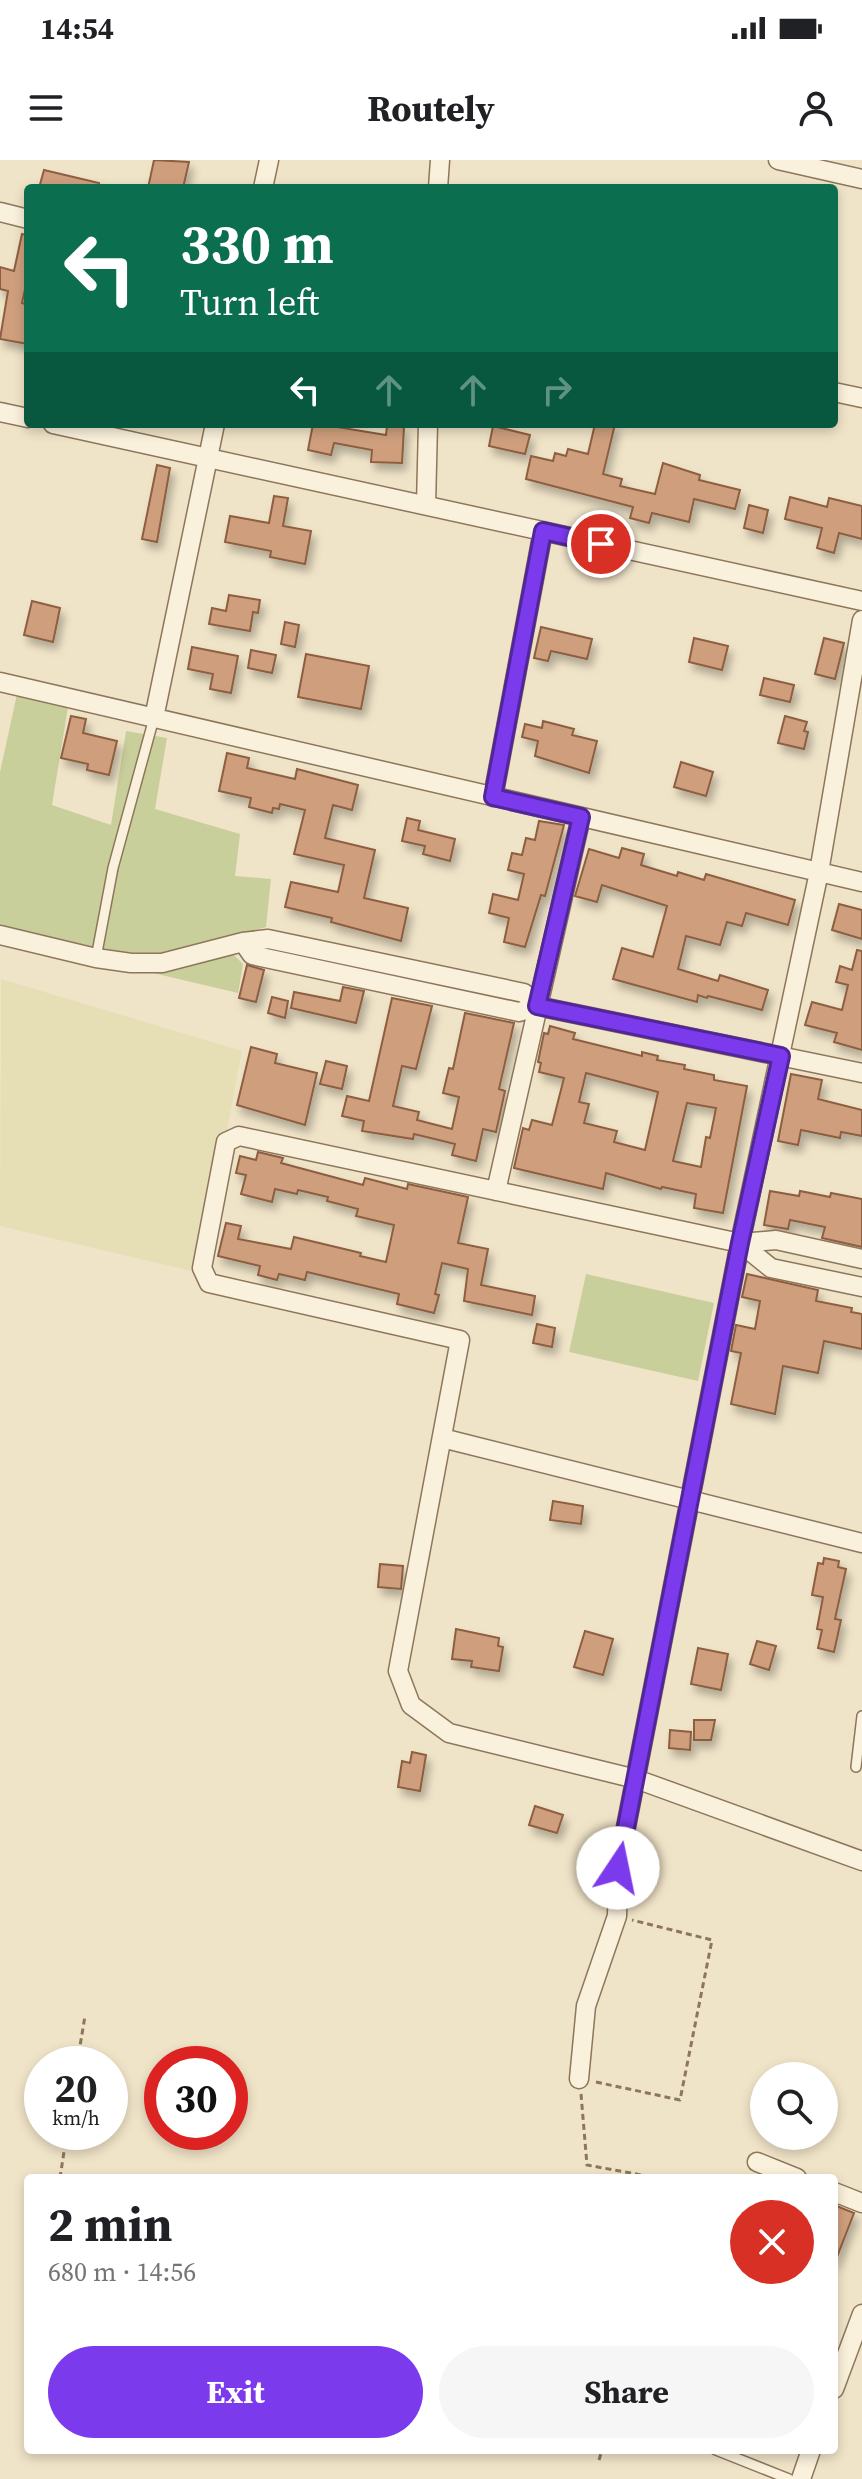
<!DOCTYPE html>
<html lang="en">
<head>
<meta charset="utf-8">
<style>
  :root { --surface:#fff; --page:#f6f6f6; --text:#202124; --muted:#757577; --accent:#7c3aed }
  body { margin:0; font-family:"Source Serif 4",serif; background:var(--page); color:var(--text); height:100vh; display:flex; flex-direction:column; font-size:30px; white-space:nowrap }
  * { box-sizing:border-box; margin:0 }
  p { font-size:26px; color:var(--muted) }
  .icon { flex:none; width:44px; height:44px; fill:none; stroke:currentColor; stroke-width:2; stroke-linecap:round; stroke-linejoin:round }
  .map { position:relative; flex:1; overflow:hidden }
  .side { position:absolute; left:24px; top:2014px; width:814px; height:280px; display:flex; flex-direction:column; background:var(--surface); border-radius:8px; box-shadow:0 4px 12px #0003 }
  .side>* { flex:none }
  .hud { position:absolute; left:24px; top:24px; width:814px; height:244px; border-radius:8px; box-shadow:0 4px 12px #0003; background:#0b6e4f; color:#fff; overflow:hidden }
  .buttons { position:absolute; left:750px; top:1902px; display:grid; gap:16px }
  .buttons a { display:grid; place-items:center; width:88px; height:88px; border-radius:50%; background:var(--surface); box-shadow:0 4px 12px #0003; font-size:40px }
  .speed { position:absolute; left:24px; top:1886px; display:flex; gap:16px; font-size:40px; font-weight:700; text-align:center }
  .speed>* { display:grid; place-content:center; width:104px; height:104px; border-radius:50%; background:var(--surface); box-shadow:0 4px 12px #0003; line-height:1 }
  .speed small { font-size:20px; font-weight:400 }
  .speed .limit { border:12px solid #d22; background:#fff; color:#111 }
  .pin { position:absolute; display:grid; place-items:center; width:68px; height:68px; color:#fff; margin:-34px; border:4px solid #fff; border-radius:50%; box-shadow:0 2px 8px #0007 }
  .me { position:absolute; width:88px; margin:-44px; rotate:11deg; stroke-linejoin:round; filter:drop-shadow(0 0 6px #0008) }
  .turn { display:flex; align-items:center; gap:28px; height:168px; padding:0 24px; font-size:36px }
  .turn .icon { width:104px; height:104px; stroke-width:2.5 }
  .turn b { display:block; font-size:56px; line-height:68px }
  .lanes { display:flex; align-items:center; height:76px; padding:0 24px; background:#0003; justify-content:center; gap:40px; direction:ltr }
  .lanes .off { opacity:.35 }
  .round { display:grid; place-items:center; flex:none; width:84px; height:84px; border-radius:42px; background:var(--page) }
  .headline { display:flex; align-items:center; justify-content:space-between; height:136px; padding:0 24px }
  h1 { font-size:48px; font-weight:700; line-height:60px }
  .primary-button { display:flex; gap:16px; margin-top:auto; padding:16px 24px }
  .primary-button a { flex:1; height:92px; border-radius:48px; background:var(--accent); color:#fff; font-size:32px; font-weight:700; line-height:92px; text-align:center }
  .primary-button a+a { background:var(--page); color:var(--text) }
  .status { display:flex; justify-content:space-between; align-items:center; height:56px; padding:0 40px; background:var(--surface); direction:ltr }
  .status svg { height:22px; fill:currentColor }
  header { display:flex; justify-content:space-between; align-items:center; height:104px; padding:0 24px; background:var(--surface); font-size:36px; font-weight:700 }
  .map>svg:first-child { display:block }
</style>
</head>
<body>
<div class="status"><b>14:54</b><svg viewBox="0 0 49 12"><path d="M0 12V9h3v3zM5 12V6h3v6zM10 12V3h3v9zM15 12V0h3v12zM26 1h20v11H26zM47 4h2v5h-2z"/></svg></div>
<header><svg class="icon" aria-label="menu" viewBox="0 0 24 24"><path d="M4 6h16M4 12h16M4 18h16"/></svg>Routely<svg class="icon" aria-label="person" viewBox="0 0 24 24"><circle cx="12" cy="8" r="4"/><path d="M4 21q1-7 8-7t8 7"/></svg></header>
<div class="map">
<svg width="862" height="2319" viewBox="0 0 862 2319">
  <defs>
    <filter id="shadow"><feDropShadow dx="4" dy="7" stdDeviation="4" flood-color="#0004"/></filter>
  </defs>
  <rect width="100%" height="100%" fill="#f0e4c8"/>
  <path fill="#e6deb5" d="M1,819L242,891L200,1113L0,1066Z"/>
  <path fill="#c9cf9b" d="M17,534L68,547L52,645L111,665L126,571L167,578L155,649L240,674L235,716L271,719L266,767L234,776L231,792L243,804L238,833L0,777V612Z
    M586,1114L714,1143L698,1221L569,1192Z"/>
  <path fill="#cf9f7d" stroke="#8d5f41" stroke-width="2" fill-rule="evenodd" filter="url(#shadow)" d="M154,0L189,2L183,28H148Z
    M44,10L99,23V28H39Z
    M22,74L28,75V115L22,143L28,145V184L0,179L8,131L0,129V107L14,111Z
    M313,264H338L337,267L386,275L387,266L404,267L402,303L371,302L372,290L334,283L331,295L308,290Z
    M595,264H615L603,314L622,319L620,326L655,334L663,303L700,315L699,320L740,330L735,349L694,339L689,362L652,353L649,363L630,358L633,347L526,319L531,296L553,301L555,293L566,296L568,289L588,294Z
    M493,266L530,275L525,294L489,286Z
    M157,305L170,308L157,382L142,379Z
    M274,336L288,338L283,366L311,371L305,404L270,397L271,391L225,382L230,356L269,363Z
    M790,337L827,347L829,338L862,346V379L839,373L834,393L817,388L822,368L785,359Z
    M749,345L768,350L763,373L744,368Z
    M229,435L260,440L258,453L253,452L250,471L209,464L212,448L226,451Z
    M32,441L60,448L53,482L24,475Z
    M285,462L299,465L295,487L281,484Z
    M541,467L592,479L587,499L551,491L548,501L534,498Z
    M694,478L728,486L722,510L689,502Z
    M824,478L844,483L835,519L815,514Z
    M192,487L238,496L231,533L210,529L213,514L188,509Z
    M251,490L276,495L272,513L248,508Z
    M306,494L369,506L361,549L298,537Z
    M764,518L794,525L790,542L760,535Z
    M71,556L86,559L83,573L117,581L109,615L87,610L88,604L61,598Z
    M785,556L807,562L804,571L808,572L804,589L778,583Z
    M543,561L574,569L572,575L597,581L589,613L535,596L538,581L522,577L525,564L542,568Z
    M227,593L249,598L247,608L295,619L297,609L358,625L352,650L333,645L325,678L375,690L364,738L408,748L401,781L331,762L332,758L285,747L291,722L338,732L344,705L294,694L305,650L280,644L279,649L273,648L272,653L249,647L251,638L219,631Z
    M681,602L713,612L706,636L674,627Z
    M407,658L420,661L418,670L455,679L450,701L423,694L425,686L402,681Z
    M539,661L564,665L545,736L541,735L525,787L504,782L509,758L489,753L493,734L518,740L524,714L508,710L512,693L522,695L526,678L535,680Z
    M622,688L644,694L641,705L677,716L678,712L704,720L706,714L795,740L788,765L746,753L742,766L727,762L720,785L686,776L678,809L718,821L720,815L768,830L762,850L708,836L707,838L698,835L697,842L613,819L622,788L653,797L667,746L602,725L597,742L575,736L589,689L619,698Z
    M839,744L862,750V779L832,770Z
    M857,790L862,791V890L834,882L837,873L805,865L812,842L842,850L848,825L836,822L840,806L852,810Z
    M247,805L264,810L256,842L239,838Z
    M343,827L364,831L356,863L291,848L294,832L340,841Z
    M272,837L288,841L285,858L268,853Z
    M392,838L432,846L416,909L402,906L393,946L419,952L417,960L452,969L459,937L443,933L449,908L453,909L465,853L514,863L499,929L505,931L496,972L483,969L476,1001L452,995L455,984L414,974L413,979L362,971L364,961L342,956L347,936L369,941Z
    M550,866L575,873L573,879L642,896V892L658,896L657,900L685,905L684,909L714,915V920L747,926L723,1053L694,1048L696,1034L662,1027L661,1029L606,1013L603,1029L514,1008L523,968L529,970L532,960L552,965L564,918L539,912L541,903L538,902L544,873L548,874ZM586,913L658,932L645,990L614,982L617,971L584,963L589,944L579,942ZM687,943L716,948L710,978L706,977L701,1007L673,1001Z
    M251,887L277,894L275,903L317,913L305,965L237,945Z
    M326,901L347,906L342,929L320,924Z
    M791,914L822,920L818,939L862,950V976L841,972L840,978L801,970L798,985L778,981Z
    M258,992L283,998L281,1003L363,1025L365,1018L407,1029L408,1024L468,1037L458,1083L488,1089L481,1125L535,1136L532,1155L464,1141L468,1109L442,1103L435,1134L439,1135L434,1153L397,1144L399,1134L307,1112L305,1120L279,1114L277,1120L258,1115L260,1106L218,1096L226,1063L241,1066L238,1079L291,1089L294,1077L361,1093L360,1096L386,1102L394,1065L356,1056L358,1049L327,1041L328,1037L298,1030L297,1034L275,1029L272,1042L241,1034L246,1015L236,1013L240,996L256,1000Z
    M770,1031L799,1036L800,1031L830,1037L831,1033L862,1039V1087L822,1078L825,1067L790,1060L788,1069L764,1065Z
    M747,1114L818,1130L816,1141L852,1148L851,1152L862,1154V1189L824,1181L818,1213L783,1206L775,1254L731,1244L741,1193L731,1191L736,1165L755,1169L760,1141L742,1137Z
    M537,1164L555,1168L552,1187L533,1183Z
    M553,1341L583,1346L581,1364L550,1360Z
    M824,1398L839,1401L838,1407L846,1409L835,1459L841,1460L834,1492L818,1488L822,1470L817,1469L823,1437L812,1435L818,1403L823,1404Z
    M380,1404L403,1406L401,1429L378,1427Z
    M456,1469L499,1478L498,1486L503,1487L499,1511L471,1507L472,1501L452,1499Z
    M585,1471L613,1479L603,1515L574,1507Z
    M757,1481L776,1486L769,1510L750,1504Z
    M698,1488L728,1494L721,1530L691,1524Z
    M694,1560H715L711,1580H694Z
    M670,1570L691,1572L690,1590L669,1588Z
    M412,1592L426,1595L420,1631L398,1627L402,1601L410,1603Z
    M535,1646L563,1655L557,1673L529,1665Z
    M834,2045L854,2053L835,2102H834Z"/>
  <g fill="none" stroke-linecap="round" stroke-linejoin="round">
    <g stroke="#8d765c" stroke-width="12">
      <path id="lane" d="M96,798L113,708L154,558
        M856,1607L862,1556
        M716,2290L789,2319"/>
    </g>
    <g stroke="#8d765c" stroke-width="21">
      <path id="street" d="M778,0L862,19
        M263,28L269,0
        M438,28L440,0
        M0,52L28,59
        M834,232L862,238
        M0,252L28,258
        M53,264L862,441
        M426,345L428,264
        M0,522L862,722
        M154,558L215,264
        M493,637L543,371
        M0,775L96,798L131,803H162L243,782L268,779L524,833L537,846
        M243,782L252,795L519,852L537,846L862,913
        M496,1031L581,657
        M740,1083L771,1108L862,1127
        M862,1099L776,1080L740,1083L239,976L226,982L202,1108L209,1123L460,1180L398,1511L411,1545L449,1573L636,1619L862,1701
        M442,1278L862,1383
        M579,1919L586,1846L617,1756L618,1708L740,1083L819,712L862,460
        M757,2002L797,2018
        M834,2032L862,2043
        M834,2229L862,2154
        M801,2319L811,2290"/>
    </g>
    <path stroke="#8d765c" stroke-width="3" stroke-dasharray="6 4" stroke-linecap="butt" d="M77,1904L85,1856
      M596,1922L680,1940L712,1780L632,1760
      M581,1934L587,2005L658,2018
      M60,2018L67,1972
      M26,2242L28,2226
      M599,2300L602,2290"/>
    <use href="#lane" stroke="#faf1dc" stroke-width="9"/>
    <use href="#street" stroke="#faf1dc" stroke-width="18"/>
  </g>
  <g fill="none" stroke-linecap="round" stroke-linejoin="round">
    <g stroke="#51269a" stroke-width="20">
      <path id="route" d="M601,384L543,371L493,637L581,657L537,846L781,896L740,1083L618,1708"/>
    </g>
    <use href="#route" stroke="#7c3aed" stroke-width="14"/>
  </g>
</svg>
<div class="buttons">
<a><svg class="icon" aria-label="search" viewBox="0 0 24 24"><circle cx="10" cy="10" r="6"/><path d="M15 15l6 6"/></svg></a>
</div>
<div class="speed"><div>20<small>km/h</small></div><div class="limit">30</div></div>
<div class="pin" style="left:601px;top:384px;background:#d93025"><svg class="icon" aria-label="arrive" viewBox="0 0 24 24"><path d="M6 21V4h12l-3 4 3 4H6"/></svg></div>
<svg class="me" style="left:618px;top:1708px" viewBox="-20 -20 40 40"><circle r="19" fill="#fff"/><path d="M0-13L10 11 0 6-10 11z" fill="#7c3aed"/></svg>
<div class="hud">
<div class="turn"><svg class="icon" aria-label="left" viewBox="0 0 24 24"><path d="M17 20v-9H6M10 6l-5 5 5 5"/></svg><div><b>330 m</b>Turn left</div></div>
<div class="lanes"><svg class="icon" aria-label="left" viewBox="0 0 24 24"><path d="M17 20v-9H6M10 6l-5 5 5 5"/></svg><svg class="icon off" aria-label="ahead" viewBox="0 0 24 24"><path d="M12 20V5M6 11l6-6 6 6"/></svg><svg class="icon off" aria-label="ahead" viewBox="0 0 24 24"><path d="M12 20V5M6 11l6-6 6 6"/></svg><svg class="icon off" aria-label="right" viewBox="0 0 24 24"><path d="M7 20v-9h11M14 6l5 5-5 5"/></svg></div>
</div>
<section class="side">
<div class="headline"><div><h1>2 min</h1><p>680 m · 14:56</p></div><a class="round" style="background:#d93025;color:#fff"><svg class="icon" aria-label="close" viewBox="0 0 24 24"><path d="M6 6l12 12M18 6L6 18"/></svg></a></div>
<div class="primary-button"><a>Exit</a><a>Share</a></div>
</section>
</div>
</body>
</html>
